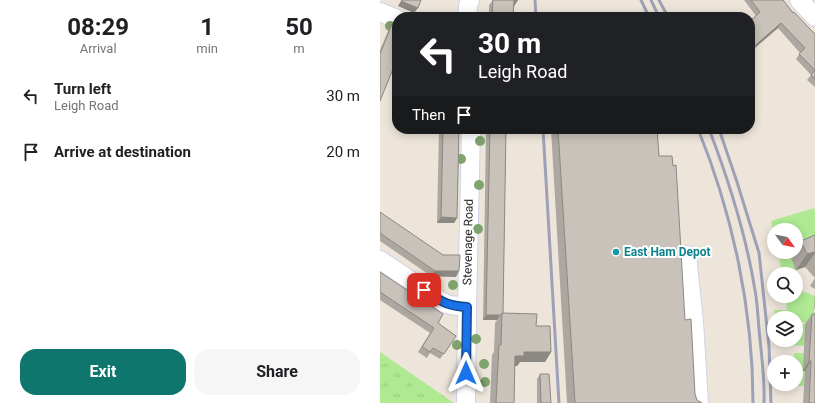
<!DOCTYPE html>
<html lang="en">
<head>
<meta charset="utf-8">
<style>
  :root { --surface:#fff; --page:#f6f6f6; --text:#202124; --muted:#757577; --accent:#0f766e }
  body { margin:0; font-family:Roboto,sans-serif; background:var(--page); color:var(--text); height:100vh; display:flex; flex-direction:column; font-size:15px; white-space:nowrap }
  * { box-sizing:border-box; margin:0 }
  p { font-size:13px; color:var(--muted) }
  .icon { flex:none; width:22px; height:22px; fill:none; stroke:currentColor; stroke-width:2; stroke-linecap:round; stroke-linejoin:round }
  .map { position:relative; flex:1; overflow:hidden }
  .sheet { display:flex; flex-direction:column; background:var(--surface); width:380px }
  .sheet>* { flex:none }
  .guide { position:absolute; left:12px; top:12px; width:363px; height:122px; border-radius:16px; box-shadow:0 2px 10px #0003; background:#202124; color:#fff; overflow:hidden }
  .needle { width:26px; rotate:123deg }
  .fabs { position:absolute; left:387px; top:223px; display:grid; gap:8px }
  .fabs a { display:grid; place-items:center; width:36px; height:36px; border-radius:50%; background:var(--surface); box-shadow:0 2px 10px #0003; font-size:20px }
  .pin { position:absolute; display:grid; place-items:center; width:34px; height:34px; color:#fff; margin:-17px; border-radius:8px; box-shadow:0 2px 6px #0006 }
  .me { position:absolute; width:44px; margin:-22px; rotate:0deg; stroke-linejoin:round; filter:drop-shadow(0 0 3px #0008) }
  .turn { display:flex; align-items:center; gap:14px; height:84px; padding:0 20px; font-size:18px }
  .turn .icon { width:52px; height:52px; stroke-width:2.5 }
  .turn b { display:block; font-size:28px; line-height:34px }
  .then { display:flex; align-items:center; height:38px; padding:0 20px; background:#0003; gap:8px; font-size:15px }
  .eta { display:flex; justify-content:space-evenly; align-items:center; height:68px; text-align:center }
  .eta b { font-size:24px; font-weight:700; line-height:28px }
  .action { display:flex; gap:8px; margin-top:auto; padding:8px 20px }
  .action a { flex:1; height:46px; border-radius:16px; background:var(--accent); color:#fff; font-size:16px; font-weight:700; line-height:46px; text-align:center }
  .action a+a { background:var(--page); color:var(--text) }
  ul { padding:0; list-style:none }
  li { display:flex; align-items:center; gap:12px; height:56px; padding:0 20px }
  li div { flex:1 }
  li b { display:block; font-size:15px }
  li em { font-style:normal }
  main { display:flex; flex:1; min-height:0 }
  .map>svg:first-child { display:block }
</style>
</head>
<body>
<main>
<section class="sheet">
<div class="eta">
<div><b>08:29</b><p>Arrival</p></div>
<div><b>1</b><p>min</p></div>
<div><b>50</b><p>m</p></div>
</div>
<ul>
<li><svg class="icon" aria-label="left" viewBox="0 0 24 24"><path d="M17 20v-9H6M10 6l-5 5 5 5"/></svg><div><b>Turn left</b><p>Leigh Road</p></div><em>30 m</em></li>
<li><svg class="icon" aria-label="arrive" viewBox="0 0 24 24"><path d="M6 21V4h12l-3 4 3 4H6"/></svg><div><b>Arrive at destination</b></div><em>20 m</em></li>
</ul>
<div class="action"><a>Exit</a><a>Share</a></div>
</section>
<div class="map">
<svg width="435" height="403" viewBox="0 0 435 403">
  <defs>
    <pattern id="park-tufts" width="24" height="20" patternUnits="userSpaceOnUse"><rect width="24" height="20" fill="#afe992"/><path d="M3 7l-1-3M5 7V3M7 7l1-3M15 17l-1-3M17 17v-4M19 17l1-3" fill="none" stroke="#97c87e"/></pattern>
  </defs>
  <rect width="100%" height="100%" fill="#ede5da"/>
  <path fill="#afe992" d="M434,208L435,211V238L416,270L418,277L417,283L416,284V274H402L398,252H416V230H394V235L391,221Z
    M418,285L420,290L435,296L434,313H435V323L416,322V318H396L394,310H407L405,296H416V286Z
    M416,324H425L424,346L414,345V340H416Z
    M414,353H424L425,371L424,386H413V384H416V362H414Z"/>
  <path fill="url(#park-tufts)" d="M0,352L74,403H0Z"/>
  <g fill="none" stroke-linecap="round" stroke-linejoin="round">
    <g stroke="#cfd3e4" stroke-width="20">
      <path id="minor" d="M419,0L435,17
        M0,12L17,19
        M87,17L88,6L90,0
        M307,255L314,322L319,403
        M0,260L64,303L70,305L87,307
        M86,403L87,307L91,129"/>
    </g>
    <use href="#minor" stroke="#fff" stroke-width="18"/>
    <path stroke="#9da0b6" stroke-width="3" d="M155,0L156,17
      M261,0L269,17
      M271,0L279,17
      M279,0L288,17
      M163,129L179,403
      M318,129C353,215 373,310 373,403
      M329,129C349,181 366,235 375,290C378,306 378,323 380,339C382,360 385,382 384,403
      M339,129L357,182L379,253L389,346L391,403"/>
  </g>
  <g fill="#7fa36d">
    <circle cx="10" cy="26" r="5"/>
    <circle cx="100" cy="141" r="5"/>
    <circle cx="81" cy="159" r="5"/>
    <circle cx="99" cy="185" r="5"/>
    <circle cx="98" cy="229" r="5"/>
    <circle cx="47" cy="280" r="5"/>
    <circle cx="73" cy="285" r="5"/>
    <circle cx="96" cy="339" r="5"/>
    <circle cx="77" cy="345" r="5"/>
    <circle cx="104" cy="364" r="5"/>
    <circle cx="105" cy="382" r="5"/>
    <circle cx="77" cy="383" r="5"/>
  </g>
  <path fill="#aca7a0" d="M113,0H138L134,6L133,17H109V5Z
    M364,0H403L410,9L435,34V87L427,80L431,75L416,59L420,53L398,28L370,52V21L376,16Z
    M12,24L0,101V50L9,29Z
    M59,129H79L77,218L74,223H57Z
    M106,129H126L123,313L156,326L171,352L165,362H140L137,366H135L134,403H110L112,355L114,352L115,323L117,320H103Z
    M171,129H277L279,156L305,320L315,394L317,400L322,403H187Z
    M0,212L76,277L51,276L0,241Z
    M435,235V289L430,286L435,278L425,267L416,270L410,256L413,252H416V248L421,241Z
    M0,272L58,323L76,336L60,359L50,353L47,358L38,352L50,333L0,300Z
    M435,291V308L434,309Z
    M432,314L435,403H423L425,371H423L425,324Z
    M160,374L171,403H157V379Z"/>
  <path fill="#8c8882" d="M134,0H138L134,6Z
    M21,1L38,8L34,13L18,6Z
    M401,23L398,28L370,52L371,49Z
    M61,217L77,218L74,223H57Z
    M435,252V253L425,267L416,270L427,254Z
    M55,271H79L76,277L51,276Z
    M106,315H120L117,320H103Z
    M144,352H171L165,362H140L137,366H128L135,356Z
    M429,361H431L425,371H423Z"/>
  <path fill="#c8c2ba" stroke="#8c8882" d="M22,0H41L38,8L21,1Z
    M113,0H138H134L133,17H112Z
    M371,0H403L410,9L413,13L414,12L429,28L435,34V79L431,75L435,70L419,54L425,48L401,23L371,49L370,48V21L380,12Z
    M12,24L17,26V59L0,101V54Z
    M63,129H79L77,218L61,217Z
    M110,129H126L123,313L120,315H106Z
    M178,129H277L279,156H292L293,166L296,165L305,320L311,319L315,394L317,400L322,403H195Z
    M0,212L63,255H80L79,271H55L0,233Z
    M435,235V252L427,254L421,241Z
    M0,272L63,314L58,323L76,336L64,354L53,348L50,352L42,347L54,328L0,292Z
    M122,313L157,314L156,326H170L171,352H144V356H135L134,403H116L119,345H121Z
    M432,314H435V403H429L431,361H429Z
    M160,374H169L171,403H161Z"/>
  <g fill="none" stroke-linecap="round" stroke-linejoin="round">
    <g stroke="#114b97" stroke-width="10">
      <path id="route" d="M44,290C61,301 66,306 87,307L86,373"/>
    </g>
    <use href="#route" stroke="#1a73e8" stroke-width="7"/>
  </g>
  <circle fill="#0f9aa8" stroke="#fff" stroke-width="1.5" cx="236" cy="252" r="4"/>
  <g text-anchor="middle" stroke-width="4" stroke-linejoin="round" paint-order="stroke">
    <g font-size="12" fill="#2a2a2a" stroke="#fff">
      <text transform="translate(88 242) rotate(-89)" y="4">Stevenage Road</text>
    </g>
    <g font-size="12" font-weight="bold" fill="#0d838f" stroke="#fff" text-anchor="start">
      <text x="244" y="256">East Ham Depot</text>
    </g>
  </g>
</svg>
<div class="fabs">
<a><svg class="needle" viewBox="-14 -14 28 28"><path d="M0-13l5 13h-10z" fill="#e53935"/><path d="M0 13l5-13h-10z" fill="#757577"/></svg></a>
<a><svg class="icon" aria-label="search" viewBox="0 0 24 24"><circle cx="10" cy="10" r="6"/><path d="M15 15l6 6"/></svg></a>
<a><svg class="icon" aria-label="layers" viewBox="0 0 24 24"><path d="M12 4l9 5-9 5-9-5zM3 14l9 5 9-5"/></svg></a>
<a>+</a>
</div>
<div class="pin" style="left:44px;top:290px;background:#d93025"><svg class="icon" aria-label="arrive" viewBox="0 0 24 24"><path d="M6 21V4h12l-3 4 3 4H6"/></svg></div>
<svg class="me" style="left:86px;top:373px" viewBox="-20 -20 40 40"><path d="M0-17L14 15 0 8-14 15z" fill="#1a73e8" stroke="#fff" stroke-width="4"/></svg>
<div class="guide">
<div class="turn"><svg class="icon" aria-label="left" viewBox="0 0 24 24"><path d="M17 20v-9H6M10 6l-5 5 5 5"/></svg><div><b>30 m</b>Leigh Road</div></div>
<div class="then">Then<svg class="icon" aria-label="arrive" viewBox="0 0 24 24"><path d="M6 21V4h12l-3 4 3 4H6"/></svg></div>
</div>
</div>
</main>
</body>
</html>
